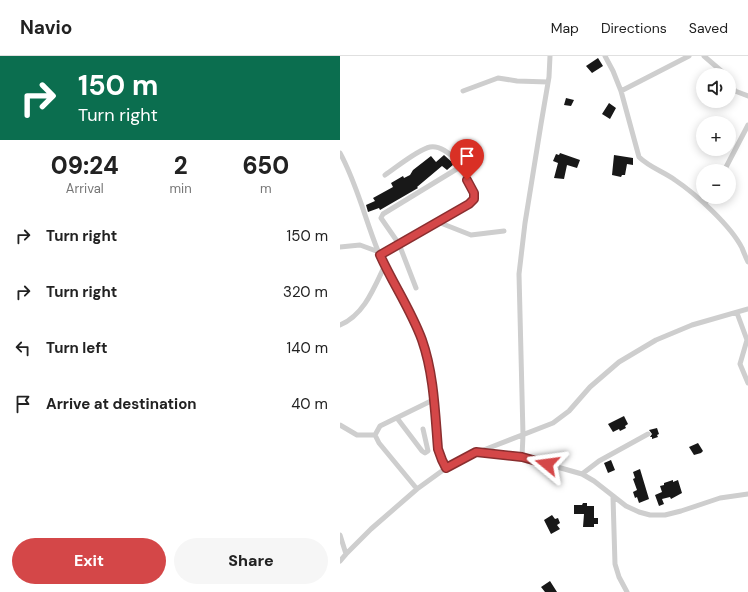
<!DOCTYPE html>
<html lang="en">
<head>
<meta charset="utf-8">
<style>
  :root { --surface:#fff; --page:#f6f6f6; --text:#222; --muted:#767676; --line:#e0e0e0; --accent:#d44748 }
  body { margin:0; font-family:"DM Sans",sans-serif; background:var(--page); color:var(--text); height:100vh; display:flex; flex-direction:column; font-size:15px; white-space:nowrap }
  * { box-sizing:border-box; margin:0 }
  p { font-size:13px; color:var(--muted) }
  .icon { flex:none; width:22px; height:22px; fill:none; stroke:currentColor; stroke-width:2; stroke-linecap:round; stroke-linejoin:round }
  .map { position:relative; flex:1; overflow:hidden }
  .details { display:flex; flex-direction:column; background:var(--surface); width:340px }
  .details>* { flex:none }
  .banner { background:#0b6e4f; color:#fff; overflow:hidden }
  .controls { position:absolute; left:356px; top:12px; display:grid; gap:8px }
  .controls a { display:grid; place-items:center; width:40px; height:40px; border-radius:50%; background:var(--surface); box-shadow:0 2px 10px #0003; font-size:20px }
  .pin { position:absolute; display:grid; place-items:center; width:34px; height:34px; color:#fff; margin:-41px -17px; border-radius:50% 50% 50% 0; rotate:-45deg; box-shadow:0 0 4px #0007 }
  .pin .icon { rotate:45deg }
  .me { position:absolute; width:44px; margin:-22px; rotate:286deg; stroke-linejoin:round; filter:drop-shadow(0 0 3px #0008) }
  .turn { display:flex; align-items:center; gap:14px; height:84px; padding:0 12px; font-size:18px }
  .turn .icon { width:52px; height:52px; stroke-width:2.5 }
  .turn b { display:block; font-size:28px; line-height:34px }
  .eta { display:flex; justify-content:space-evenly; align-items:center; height:68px; text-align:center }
  .eta b { font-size:24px; font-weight:800; line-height:28px }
  .button { display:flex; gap:8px; margin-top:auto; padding:8px 12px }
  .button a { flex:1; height:46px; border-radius:24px; background:var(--accent); color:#fff; font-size:16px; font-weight:800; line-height:46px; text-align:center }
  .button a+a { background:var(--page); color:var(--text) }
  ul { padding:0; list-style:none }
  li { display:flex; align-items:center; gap:12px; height:56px; padding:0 12px }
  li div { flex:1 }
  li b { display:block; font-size:15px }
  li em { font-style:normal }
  header { display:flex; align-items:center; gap:24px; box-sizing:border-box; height:56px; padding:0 20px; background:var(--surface); border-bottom:1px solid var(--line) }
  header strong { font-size:19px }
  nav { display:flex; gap:22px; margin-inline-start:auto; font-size:14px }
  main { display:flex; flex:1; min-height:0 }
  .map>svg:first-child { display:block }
</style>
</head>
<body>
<header>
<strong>Navio</strong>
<nav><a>Map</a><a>Directions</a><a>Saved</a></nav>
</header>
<main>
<section class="details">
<div class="banner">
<div class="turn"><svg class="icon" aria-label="right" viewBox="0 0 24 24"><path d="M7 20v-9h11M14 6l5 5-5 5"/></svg><div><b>150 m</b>Turn right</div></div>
</div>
<div class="eta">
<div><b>09:24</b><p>Arrival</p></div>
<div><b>2</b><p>min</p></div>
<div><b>650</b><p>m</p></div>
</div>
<ul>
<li><svg class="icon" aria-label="right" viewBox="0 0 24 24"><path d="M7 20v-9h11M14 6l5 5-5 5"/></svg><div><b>Turn right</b></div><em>150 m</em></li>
<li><svg class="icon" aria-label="right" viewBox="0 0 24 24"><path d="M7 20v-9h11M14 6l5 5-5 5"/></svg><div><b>Turn right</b></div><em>320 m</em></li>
<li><svg class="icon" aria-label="left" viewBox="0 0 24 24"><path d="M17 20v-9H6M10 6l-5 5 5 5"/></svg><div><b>Turn left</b></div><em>140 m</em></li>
<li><svg class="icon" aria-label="arrive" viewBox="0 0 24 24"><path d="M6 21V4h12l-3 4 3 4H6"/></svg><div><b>Arrive at destination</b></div><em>40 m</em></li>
</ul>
<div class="button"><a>Exit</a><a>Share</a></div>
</section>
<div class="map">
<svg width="408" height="536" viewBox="0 0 408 536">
  <rect width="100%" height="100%" fill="#fff"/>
  <path fill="#181818" d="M258,2L263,10L252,17L246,10Z
    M226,42L234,44L231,50L224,49Z
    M269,47L276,52L270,63L262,58Z
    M220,97L240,104L237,112L227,109L224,123L214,122L218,107L213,105L216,98L219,99Z
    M104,99L114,108L107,114L102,110L77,131L78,132L40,154L39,152L28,156L26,149L35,145L33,142L53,131L51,127L63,120L64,122L70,119L73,114L91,100L96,106Z
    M274,99L293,102V109L287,108L285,119H282L281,121L272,119Z
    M284,360L288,368L285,370L286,372L280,375L279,373L273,376L268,368Z
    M317,372L319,378L317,379L318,381L312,383V381H310L312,378L309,374Z
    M358,387L363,395L361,397L354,399L349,391Z
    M271,404L275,414L268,417L264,407Z
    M300,413L309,443L299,447L297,441L295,442L293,436L297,434L293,423L295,422L293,416Z
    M333,424V426L338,424L342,437L331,443L330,441L322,443L324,448L319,450L315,439L322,436L320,430L324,429V427Z
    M243,447H247V450H254V462H258V468H254V471H243L244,458H234V449H242Z
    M212,459L215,463L218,462L220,467L217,469L220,473L211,478L204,464Z
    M210,525L217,536H205L201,531Z"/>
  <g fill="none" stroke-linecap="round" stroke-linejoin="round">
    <path stroke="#cecece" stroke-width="5" d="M265,0L273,15L281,35L299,101C309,111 324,116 335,124C356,138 391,170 402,192C404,197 406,202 408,206
      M364,0L386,19
      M389,23L395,35L408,40
      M123,35L158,22L177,25L208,26
      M281,35L349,0
      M0,97C17,128 25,163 38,195C51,226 72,253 83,285C94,319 95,357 98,393L102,404L106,412
      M384,115L408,69
      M365,148L369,141
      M98,166L131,179L164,175
      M0,191L20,189L39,196
      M40,199L129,148L134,143V137C128,127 123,114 116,104C111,98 99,89 90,91C77,94 57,111 45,119
      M76,232L59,188L41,162L43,158L120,111
      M397,257L407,284L400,308L408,327
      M0,269C24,259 34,232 45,209
      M57,362L82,395L85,397L88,395L83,373
      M0,369L17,379H35
      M141,395L213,367L229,355L250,331L279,306L316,284L352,269L408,253
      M182,401L183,379L179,218L185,167L201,68L209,21L210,0
      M242,418L259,405L308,378
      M77,433L39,387L35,379L40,370L93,344
      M273,441L275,508L279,521L287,536
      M0,479L6,498
      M0,505L6,498L31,473L77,433L106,412L136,396L182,401L242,418L254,425L286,450L299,456L310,459H325L341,455L380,442L408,438"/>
  </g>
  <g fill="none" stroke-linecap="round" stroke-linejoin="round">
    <g stroke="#8a2e2f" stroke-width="10">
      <path id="route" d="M127,124L134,137V143L129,148L40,199C53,228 71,254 82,284C94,318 95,357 98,393L102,404L106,412L136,396L182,401L207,408"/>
    </g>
    <use href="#route" stroke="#d44748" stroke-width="7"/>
  </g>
</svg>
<div class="controls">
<a><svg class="icon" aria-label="sound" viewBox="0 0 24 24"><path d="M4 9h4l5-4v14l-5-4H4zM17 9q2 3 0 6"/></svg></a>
<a>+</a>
<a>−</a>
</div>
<div class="pin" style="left:127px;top:124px;background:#d93025"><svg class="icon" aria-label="arrive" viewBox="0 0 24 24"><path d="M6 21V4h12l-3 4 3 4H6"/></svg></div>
<svg class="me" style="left:207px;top:408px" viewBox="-20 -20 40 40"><path d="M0-17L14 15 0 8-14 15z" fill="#d44748" stroke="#fff" stroke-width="4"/></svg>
</div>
</main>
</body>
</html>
